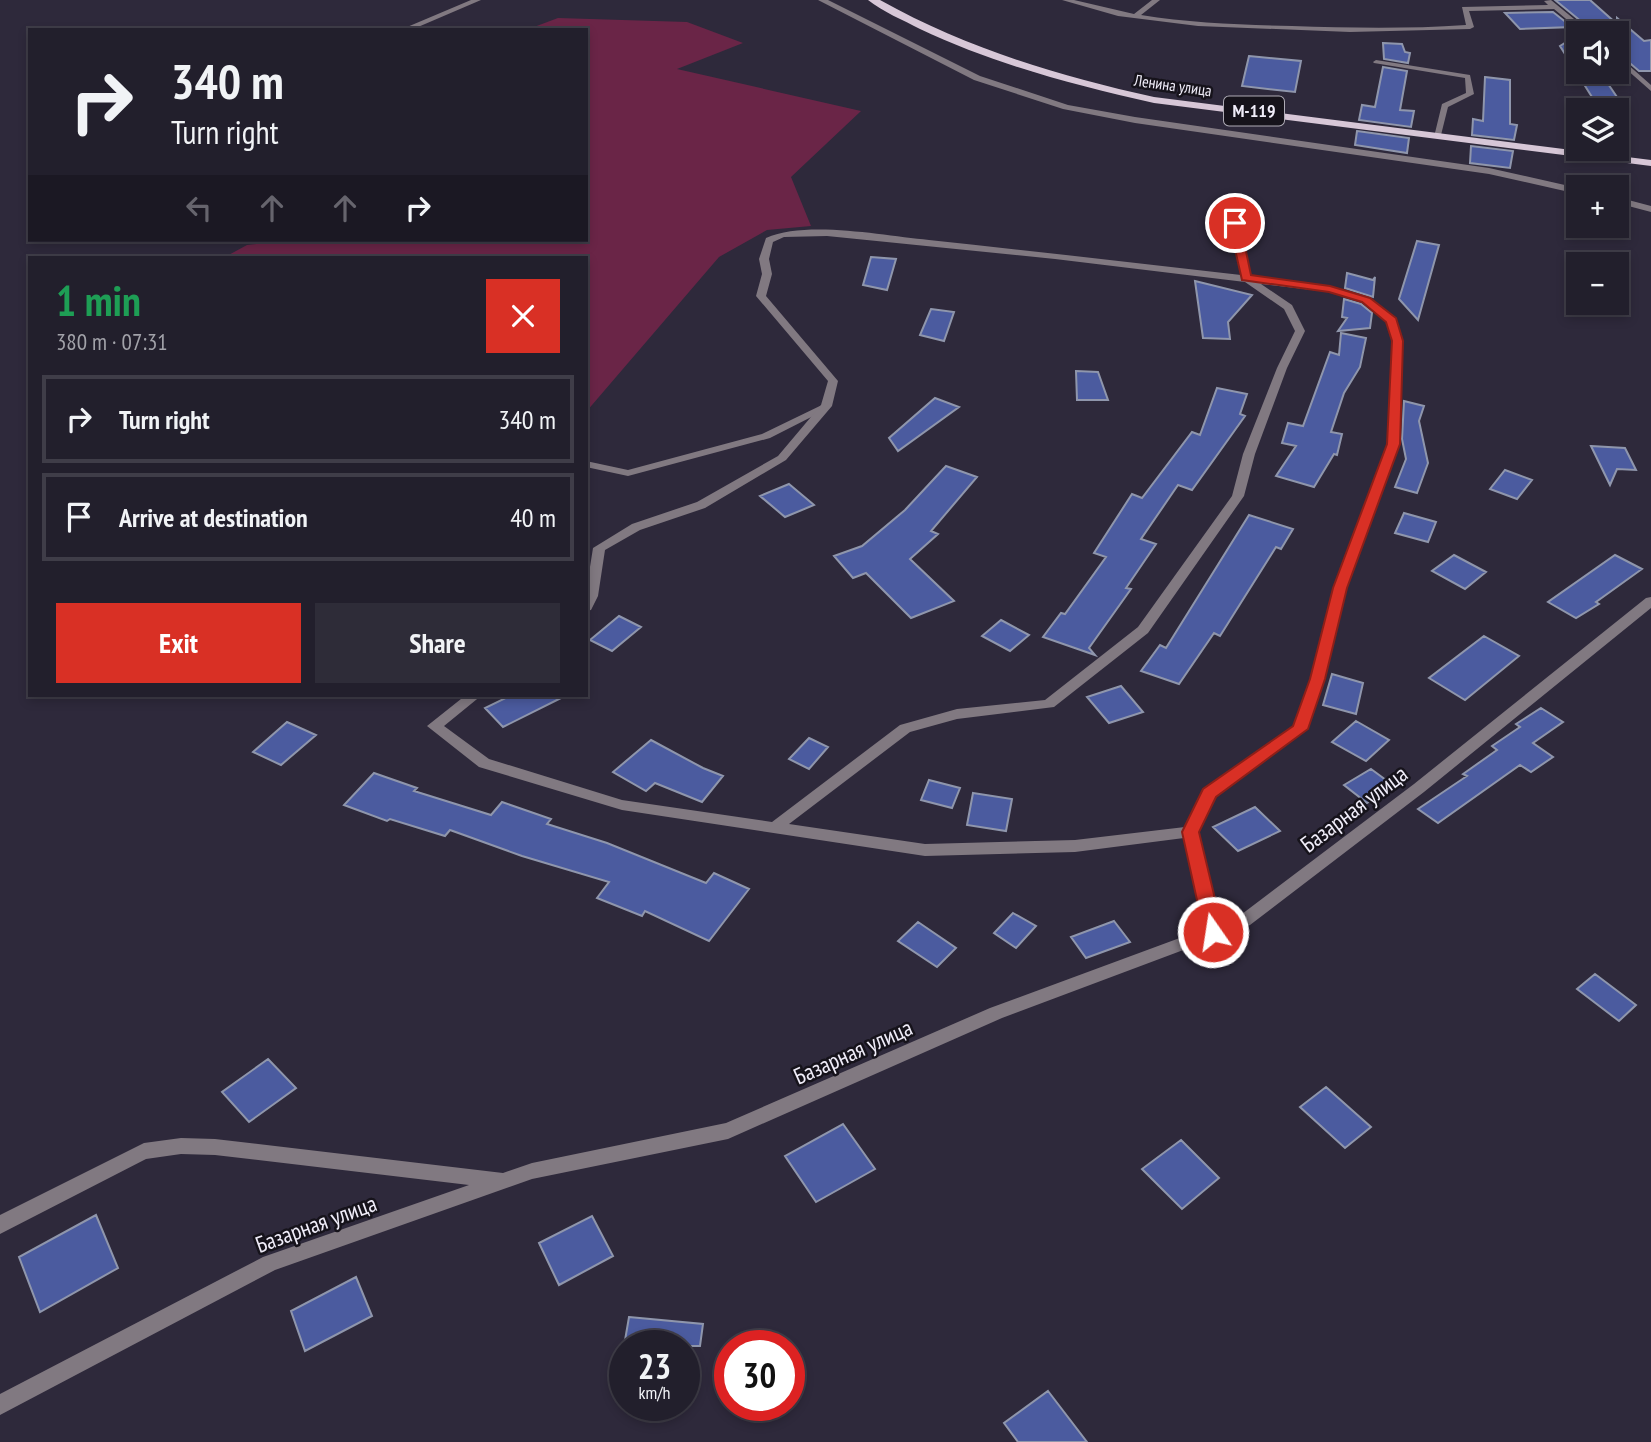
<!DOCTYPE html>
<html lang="en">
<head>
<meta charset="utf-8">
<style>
  :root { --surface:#221f2c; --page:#2e2c38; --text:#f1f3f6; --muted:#a2a2a9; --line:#3f3d48; --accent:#d93025 }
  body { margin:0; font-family:"PT Sans Narrow",sans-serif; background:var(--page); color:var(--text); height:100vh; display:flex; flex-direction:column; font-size:26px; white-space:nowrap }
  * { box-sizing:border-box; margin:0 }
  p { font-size:23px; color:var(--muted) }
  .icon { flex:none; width:38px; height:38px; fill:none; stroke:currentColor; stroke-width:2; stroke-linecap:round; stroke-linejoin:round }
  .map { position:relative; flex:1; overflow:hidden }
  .drawer { position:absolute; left:28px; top:256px; width:560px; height:441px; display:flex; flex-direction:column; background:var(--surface); border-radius:0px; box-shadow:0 4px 10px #0003,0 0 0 2px var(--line) }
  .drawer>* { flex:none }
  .banner { position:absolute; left:28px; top:28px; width:560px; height:214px; border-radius:0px; box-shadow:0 4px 10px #0003,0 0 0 2px var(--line); background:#221f2c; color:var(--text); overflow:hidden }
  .tools { position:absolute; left:1566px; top:21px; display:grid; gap:14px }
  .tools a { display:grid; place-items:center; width:63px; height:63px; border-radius:0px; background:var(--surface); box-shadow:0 4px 10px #0003,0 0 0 2px var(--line); font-size:35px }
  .speed { position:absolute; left:609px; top:1330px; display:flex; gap:14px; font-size:35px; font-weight:700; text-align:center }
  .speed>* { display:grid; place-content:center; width:91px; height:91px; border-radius:50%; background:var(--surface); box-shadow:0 4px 10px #0003,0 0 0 2px var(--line); line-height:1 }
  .speed small { font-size:18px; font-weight:400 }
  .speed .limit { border:10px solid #d22; background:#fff; color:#111 }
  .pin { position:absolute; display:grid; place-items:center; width:60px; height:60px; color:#fff; margin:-30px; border:4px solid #fff; border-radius:50%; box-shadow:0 2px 7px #0007 }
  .me { position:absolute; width:77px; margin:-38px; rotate:347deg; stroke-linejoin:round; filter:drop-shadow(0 0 5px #0008) }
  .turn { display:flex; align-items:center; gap:24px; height:147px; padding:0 28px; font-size:32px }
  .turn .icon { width:91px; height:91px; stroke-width:2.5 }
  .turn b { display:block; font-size:49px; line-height:60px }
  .lanes { display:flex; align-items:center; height:66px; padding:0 28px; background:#0003; justify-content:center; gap:35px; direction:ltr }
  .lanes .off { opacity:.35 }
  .round { display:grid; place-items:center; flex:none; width:74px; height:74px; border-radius:0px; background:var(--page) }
  .head { display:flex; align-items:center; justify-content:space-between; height:119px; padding:0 28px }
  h1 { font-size:42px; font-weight:700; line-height:52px; color:#1e9e55 }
  .button { display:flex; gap:14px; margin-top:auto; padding:14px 28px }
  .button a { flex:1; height:80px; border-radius:0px; background:var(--accent); color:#fff; font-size:28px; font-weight:700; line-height:80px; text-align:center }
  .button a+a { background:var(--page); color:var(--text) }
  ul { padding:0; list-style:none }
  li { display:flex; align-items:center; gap:21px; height:88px; margin:0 14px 10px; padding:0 14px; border:4px solid var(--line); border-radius:0px }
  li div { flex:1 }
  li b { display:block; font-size:26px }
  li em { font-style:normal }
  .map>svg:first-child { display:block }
</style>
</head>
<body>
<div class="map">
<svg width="1651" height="1442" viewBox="0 0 1651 1442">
  <rect width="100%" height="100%" fill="#2e293b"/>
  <path fill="#6a2547" d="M558,18L687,22L743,43L677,69L861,111L791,177L811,226L767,230L719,257L586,412V257H225L247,245L292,240H586V30H526Z"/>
  <path fill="#4b5b9f" stroke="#8f96ac" stroke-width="2" d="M1555,0H1590L1617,24V18L1644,41L1651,40V71H1639L1617,52V26L1588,27Z
    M1553,12L1572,27L1520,29L1505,13Z
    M1576,36L1578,40V72H1600L1623,106L1597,105L1560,46Z
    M1383,43L1402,44L1405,52L1410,53L1408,63L1384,59Z
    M1249,56L1301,61L1295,92L1242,86Z
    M1383,67L1407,71L1400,110L1414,111L1411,127L1359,120L1362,105L1375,107Z
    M1485,77L1510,80V124L1517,125L1514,140L1472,135L1473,119L1483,121Z
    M1357,131L1409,138L1407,153L1355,145Z
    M1471,146L1513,151L1510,168L1470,163Z
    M1417,241L1439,245L1418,320L1399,299Z
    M871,257L896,259L887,290L863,285Z
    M1347,273L1373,280L1375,277L1373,297L1345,288Z
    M1195,281L1252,295L1228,322L1230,339L1203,338Z
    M1344,299L1361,304L1372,313L1370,328L1338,331L1347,318L1342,317Z
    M931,309L954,312L944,341L920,335Z
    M1341,333L1366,338L1360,367L1344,393L1331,432L1342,434L1337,455L1334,454L1314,487L1276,476L1296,446L1282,443L1288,423L1303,426L1330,352L1339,355Z
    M1076,371L1098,372L1108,400H1077Z
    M1217,388L1247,394L1240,414L1245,416L1192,490L1178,485L1141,539L1156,544L1126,588L1131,589L1089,648L1095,655L1043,637L1061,613L1065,614L1106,557L1094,553L1132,494L1142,498L1192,432L1200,435Z
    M935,398L959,407L898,451L889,438Z
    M1404,401L1424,406L1419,421L1428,463L1417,493L1395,487L1406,459L1402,439Z
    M1591,446L1625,448L1636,470L1617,469L1610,485Z
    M946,466L977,477L931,531L938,534L910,559L954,601L911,618L866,573L853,578L834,556L862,546L905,510Z
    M1505,470L1532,480L1517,499L1490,489Z
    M789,484L814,505L785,517L760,496Z
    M1404,513L1436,522L1428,542L1395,533Z
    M1249,515L1293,529L1281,549L1276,547L1220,636L1214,633L1179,684L1141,671L1160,645L1166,648Z
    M1454,555L1486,572L1465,589L1432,571Z
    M1615,555L1642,569L1596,602L1599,604L1576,618L1548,602Z
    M619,616L641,627L612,651L590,640Z
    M1001,620L1029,635L1010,651L982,636Z
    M1484,636L1519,656L1465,700L1429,678Z
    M1332,674L1363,683L1356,714L1323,705Z
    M1121,686L1143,712L1109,723L1087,697Z
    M512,695H567L503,727L485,708Z
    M1541,708L1563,722L1533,743L1553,757L1531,772L1520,765L1438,823L1418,809L1467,776L1463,774L1497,750L1492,746L1520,727L1516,724Z
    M1356,721L1389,740L1366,761L1332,742Z
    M287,722L316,735L281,765L253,752Z
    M809,738L828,747L809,769L789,759Z
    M651,740L703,768L723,776L702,802L655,783L646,791L613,772Z
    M1371,769L1394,786L1367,803L1344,785Z
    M374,773L417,788L414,791L491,815L502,802L551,819L547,824L607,843L706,883L714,873L749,889L709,941L645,911L642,916L597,898L609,882L522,856L450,830L445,836L390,819L387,821L344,805Z
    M929,780L960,788L952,808L921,800Z
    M973,793L1012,799L1006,831L967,825Z
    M1255,807L1280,831L1238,851L1213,827Z
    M1013,913L1036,926L1016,948L994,933Z
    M1114,921L1130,942L1086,958L1071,937Z
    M918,922L956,948L937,967L898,941Z
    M1595,974L1636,1005L1619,1021L1577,989Z
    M268,1059L296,1088L249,1122L222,1092Z
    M1326,1087L1371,1127L1345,1148L1300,1107Z
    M843,1124L875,1169L816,1202L785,1156Z
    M1181,1140L1219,1178L1182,1209L1142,1169Z
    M96,1215L118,1268L40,1312L19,1257Z
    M592,1216L613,1256L559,1285L539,1243Z
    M356,1277L372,1316L305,1351L291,1311Z
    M629,1317L703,1324L700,1346H624Z
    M1048,1391L1087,1442H1018L1004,1423Z"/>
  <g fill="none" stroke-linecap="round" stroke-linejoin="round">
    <path fill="#817981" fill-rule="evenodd" d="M1376,60L1470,75L1474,94L1448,107L1441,135L1434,137L1442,104L1466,93L1465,78L1374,63L1373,62Z
      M826,403L829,404V408L770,438L628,476L586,467V461L628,470L762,434Z"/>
    <path fill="#817981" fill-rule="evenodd" d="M471,0H481L411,30H400Z
      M818,0H828L980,76L1068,105L1135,117L1489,168L1578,188V194L1489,174L1135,123L1063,109L974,80Z
      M1062,0H1074L1134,14L1152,0H1160L1141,15C1191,23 1242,25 1292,26C1350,28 1408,29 1466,25L1462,7L1548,5L1544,1L1551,0L1591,33H1583L1554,9L1469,11L1474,27L1470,29L1350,32L1198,26L1118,16Z
      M1617,55L1651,85V91L1617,61Z
      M1617,197L1651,206V212L1617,203Z
      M1235,220L1240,223L1251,277L1334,287L1370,298L1395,318L1403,341L1399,444L1346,588L1325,679L1307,729L1215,796L1198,832L1219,924L1238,917L1414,784L1646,598L1651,597V608L1424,792L1250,925L1002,1018L728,1139L532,1179L275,1270L0,1415V1394L263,1257L469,1185L215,1155L181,1154L146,1159L0,1234V1215L144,1143L181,1138L215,1139L503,1173L532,1163L726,1123L990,1008L1204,929L1184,838L1075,852L925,856L622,810L479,767L427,726L466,695H482L444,726L489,759L622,800L772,822L900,725L957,709L1045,700L1138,627L1232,496L1243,454L1277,368L1295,331L1284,309L1245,282L1055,259L827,236L784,237L773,242L769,259L772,274L766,296L838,381L832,406L786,460L705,508L640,530L605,550L598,596L591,610L586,611V592L593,548L632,524L697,502L778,456L821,405L828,381L756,296L762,274L759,259L766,238C808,220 883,236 929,240C1033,251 1137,263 1241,275L1230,223ZM1261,284L1329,292L1362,302L1386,321L1393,341L1387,444L1334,588L1311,679L1294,726L1204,789L1185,827L1075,840L925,844L789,824L910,732L957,719L1054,707L1148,633L1244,496L1255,454L1287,368L1305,331L1292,305Z"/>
    <path fill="#d7c7d7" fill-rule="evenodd" d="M868,0H880C966,48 1058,76 1154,97L1651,160V166L1154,103C1074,85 994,64 920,29C903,20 883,12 868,0Z"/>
  </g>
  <path fill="#d93025" stroke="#8d1f18" stroke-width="2" d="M1235,220L1240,223L1251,275L1330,286L1370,298L1396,318L1403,341L1400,444L1347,588L1325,679L1308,729L1216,797L1199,832L1223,932L1220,937L1213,939L1207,937L1204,932L1182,832L1203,789L1293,726L1310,679L1333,588L1387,444L1392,341L1386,322L1362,302L1329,292L1242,280L1229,223Z"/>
  <g text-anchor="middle" stroke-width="5" stroke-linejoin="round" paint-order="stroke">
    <g font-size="16" fill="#f0edf9" stroke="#16131b">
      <text transform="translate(1173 85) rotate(8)" y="6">Ленина улица</text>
    </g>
    <rect fill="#16131b" stroke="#afacb6" stroke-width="2" x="1224" y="96.5" width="60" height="29" rx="5"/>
    <g font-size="18" font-weight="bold" fill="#f0edf9">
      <text x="1254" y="117">М-119</text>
    </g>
    <g font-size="23" fill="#f0edf9" stroke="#16131b">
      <text transform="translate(1354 809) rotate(-37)" y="8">Базарная улица</text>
      <text transform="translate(853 1052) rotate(-24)" y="8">Базарная улица</text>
      <text transform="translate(316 1224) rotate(-20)" y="8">Базарная улица</text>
    </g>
  </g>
</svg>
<div class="tools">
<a><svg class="icon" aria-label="sound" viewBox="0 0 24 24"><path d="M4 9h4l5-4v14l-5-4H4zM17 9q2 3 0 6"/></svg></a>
<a><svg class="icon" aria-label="layers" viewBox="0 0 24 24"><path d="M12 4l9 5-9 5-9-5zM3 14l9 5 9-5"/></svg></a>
<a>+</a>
<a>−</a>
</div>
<div class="speed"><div>23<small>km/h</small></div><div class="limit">30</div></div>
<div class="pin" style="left:1235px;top:223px;background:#d93025"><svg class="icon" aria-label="arrive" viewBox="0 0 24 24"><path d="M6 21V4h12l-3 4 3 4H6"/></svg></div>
<svg class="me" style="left:1213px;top:932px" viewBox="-20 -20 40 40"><circle r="17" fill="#d93025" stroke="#fff" stroke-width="3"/><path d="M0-11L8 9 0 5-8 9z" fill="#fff"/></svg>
<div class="banner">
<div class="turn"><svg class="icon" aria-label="right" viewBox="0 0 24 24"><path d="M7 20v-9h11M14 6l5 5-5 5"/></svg><div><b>340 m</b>Turn right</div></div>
<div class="lanes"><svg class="icon off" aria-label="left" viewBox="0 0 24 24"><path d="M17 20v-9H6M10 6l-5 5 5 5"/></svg><svg class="icon off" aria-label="ahead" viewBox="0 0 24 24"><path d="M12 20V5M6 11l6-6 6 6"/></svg><svg class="icon off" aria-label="ahead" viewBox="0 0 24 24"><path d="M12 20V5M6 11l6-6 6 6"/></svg><svg class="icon" aria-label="right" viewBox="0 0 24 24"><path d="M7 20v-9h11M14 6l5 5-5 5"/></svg></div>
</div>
<section class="drawer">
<div class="head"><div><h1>1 min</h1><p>380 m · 07:31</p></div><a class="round" style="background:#d93025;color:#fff"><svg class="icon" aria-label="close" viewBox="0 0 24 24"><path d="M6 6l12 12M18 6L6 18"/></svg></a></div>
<ul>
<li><svg class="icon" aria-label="right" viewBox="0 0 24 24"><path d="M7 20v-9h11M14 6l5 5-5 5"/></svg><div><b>Turn right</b></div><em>340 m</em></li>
<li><svg class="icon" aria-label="arrive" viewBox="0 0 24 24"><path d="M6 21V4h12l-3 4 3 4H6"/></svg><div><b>Arrive at destination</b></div><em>40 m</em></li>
</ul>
<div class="button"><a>Exit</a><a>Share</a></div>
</section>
</div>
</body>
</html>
